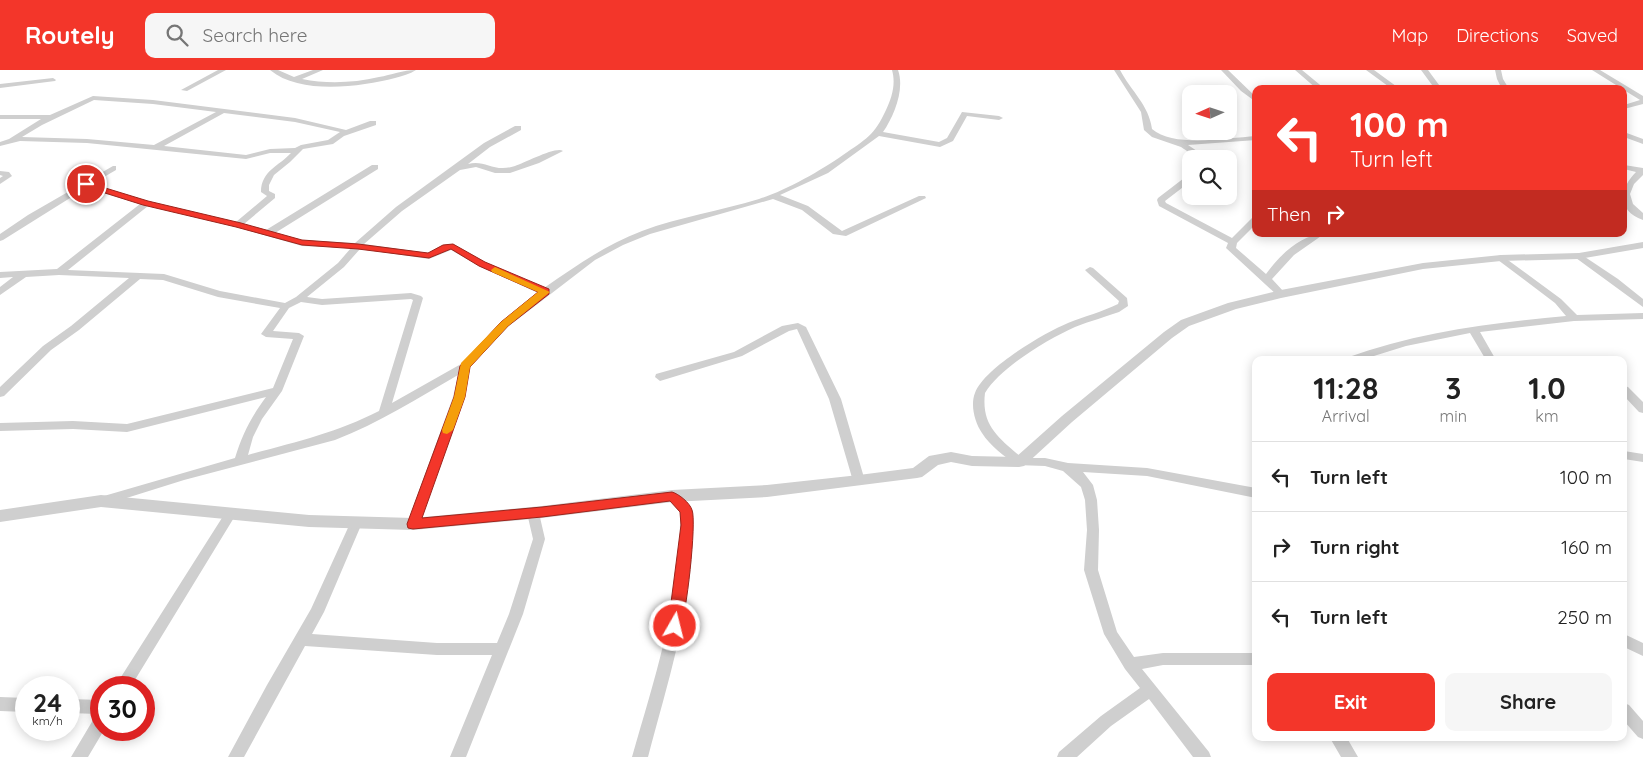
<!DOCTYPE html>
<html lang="en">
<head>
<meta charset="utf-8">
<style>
  :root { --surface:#fff; --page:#f6f6f6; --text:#222; --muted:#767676; --line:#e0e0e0; --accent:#f3362a }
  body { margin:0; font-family:Quicksand,sans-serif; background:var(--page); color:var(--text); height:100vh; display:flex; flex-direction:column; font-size:19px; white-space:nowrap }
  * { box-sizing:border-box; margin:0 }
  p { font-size:16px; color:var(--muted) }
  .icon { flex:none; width:28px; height:28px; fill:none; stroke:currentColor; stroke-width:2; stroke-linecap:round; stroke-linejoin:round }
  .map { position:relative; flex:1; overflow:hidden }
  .side { position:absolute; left:1252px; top:286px; width:375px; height:385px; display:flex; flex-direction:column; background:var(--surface); border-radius:10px; box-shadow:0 2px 12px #0003 }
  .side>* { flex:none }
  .hud { position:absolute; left:1252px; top:15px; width:375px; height:152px; border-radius:10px; box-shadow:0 2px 12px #0003; background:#f3362a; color:#fff; overflow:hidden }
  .needle { width:32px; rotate:267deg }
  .tools { position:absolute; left:1182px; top:15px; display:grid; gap:10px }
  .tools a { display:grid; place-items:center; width:55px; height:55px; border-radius:10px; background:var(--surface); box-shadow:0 2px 12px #0003; font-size:25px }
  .speed { position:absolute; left:15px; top:606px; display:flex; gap:10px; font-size:25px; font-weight:700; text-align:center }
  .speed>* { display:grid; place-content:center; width:65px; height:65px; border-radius:50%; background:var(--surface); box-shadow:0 2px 12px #0003; line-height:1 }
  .speed small { font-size:12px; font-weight:400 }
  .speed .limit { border:8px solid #d22; background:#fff; color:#111 }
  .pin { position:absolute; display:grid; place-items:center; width:42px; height:42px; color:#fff; margin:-21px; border:2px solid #fff; border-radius:50%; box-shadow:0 1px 5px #0007 }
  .me { position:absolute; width:55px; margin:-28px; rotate:8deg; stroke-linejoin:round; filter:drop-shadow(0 0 4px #0008) }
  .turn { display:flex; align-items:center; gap:18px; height:105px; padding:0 15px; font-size:22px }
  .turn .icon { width:65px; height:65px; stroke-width:2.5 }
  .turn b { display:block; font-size:35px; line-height:42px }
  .then { display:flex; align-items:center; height:48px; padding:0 15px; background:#0003; gap:10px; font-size:19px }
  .eta { display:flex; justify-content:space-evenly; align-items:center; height:85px; text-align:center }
  .eta b { font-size:30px; font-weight:700; line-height:35px }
  .button { display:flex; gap:10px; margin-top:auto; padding:10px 15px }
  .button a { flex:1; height:58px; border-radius:10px; background:var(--accent); color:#fff; font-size:20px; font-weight:700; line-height:58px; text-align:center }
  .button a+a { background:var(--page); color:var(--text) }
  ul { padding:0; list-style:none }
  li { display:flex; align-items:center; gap:15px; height:70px; padding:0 15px; border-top:1px solid var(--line) }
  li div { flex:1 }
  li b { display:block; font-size:19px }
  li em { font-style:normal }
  header { display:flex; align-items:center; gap:30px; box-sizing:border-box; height:70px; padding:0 25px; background:var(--accent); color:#fff }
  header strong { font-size:24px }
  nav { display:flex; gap:28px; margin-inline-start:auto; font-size:18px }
  .search { width:350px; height:45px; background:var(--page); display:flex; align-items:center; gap:12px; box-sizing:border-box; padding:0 18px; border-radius:10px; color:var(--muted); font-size:19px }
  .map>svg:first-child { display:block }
</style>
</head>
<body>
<header>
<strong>Routely</strong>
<div class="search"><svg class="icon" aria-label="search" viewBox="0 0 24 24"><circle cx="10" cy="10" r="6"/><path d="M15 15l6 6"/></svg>Search here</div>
<nav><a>Map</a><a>Directions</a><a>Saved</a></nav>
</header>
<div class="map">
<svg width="1643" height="687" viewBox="0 0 1643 687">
  <rect width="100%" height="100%" fill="#fff"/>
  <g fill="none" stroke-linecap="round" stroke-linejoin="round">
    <path fill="#cfcfcf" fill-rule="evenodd" d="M218,0H226L187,21L181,20Z
      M270,0H278L294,7L313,0H323L302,9C327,14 353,13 379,7C391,5 403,0 416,0C410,4 402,6 395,8C360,17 300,25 270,0Z
      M892,0H898C905,19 894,46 883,62L939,72L947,68L962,42L999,46L1003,48L999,50L967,46L953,71L940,77L879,66L828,103L780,125L808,136L842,161L919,126H925L926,128L846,166L833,164L802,140L773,129L650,164L623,175L595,190L509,256L470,297L465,327L417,458L413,459L409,458L407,454L453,327L458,305C418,328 379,353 335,370L184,410L101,436L97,434L95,431L97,428L235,388C242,365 251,347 266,327L127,362L73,359L0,361V353L73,351L127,354L273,318L293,269L266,267L261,264L280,238L218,227L163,210L140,209L79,260L51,280L4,326L0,327V317L43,276L71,256L129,208L59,205L26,207L0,225V217L13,207L0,208V202L57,199L140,134L86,118L3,170L0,171V164L28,145L113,96H116V100L92,114L148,131L236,152L267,126L261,122C261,101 279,96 291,83H270L246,89L87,73L20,71L0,76V72L9,69L41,49H0V45H50L93,26L153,30L295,48L346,60L370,51H376V55L344,66L333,74L303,79L290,92L274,105L269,115V121L275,124V128L244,154L266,160L372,95H378V99L275,163L302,170L355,173L396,137L484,73L515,56H521V60L490,77L468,94C485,89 493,103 515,96C525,93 556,76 563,81L539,93L510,103H495L476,97L460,100L402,141L364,174L428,183L443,175L453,174L485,192L544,218C576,196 605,175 642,161C679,147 720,141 759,129C785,121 820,101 843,85C866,69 874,66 886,40C892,27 896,14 892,0ZM94,30L153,34L216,42L154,75L87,69L22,67L42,55ZM224,43L295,52L340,62L328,70L301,75L295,78L270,79L246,85L164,76ZM148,136L236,157L302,176L351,178L338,193L296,227L285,233L220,221L164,204L68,200ZM360,179L429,189L451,180L479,196L538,223L501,252L461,294L392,333L423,228L421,226L411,223L322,229L307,227L344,197ZM411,229L413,230L379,341C336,363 295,372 248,385L253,367L262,349L282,321L304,266L299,263L273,261L289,238L301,232L322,235Z
      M1114,0H1120C1131,21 1149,35 1152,59C1174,78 1227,68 1256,66V70L1188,75L1209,89H1199L1181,77L1152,67L1144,60L1141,42Z
      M1221,0H1228L1256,27V32L1241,21Z
      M1295,0H1302L1325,19H1317Z
      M1366,0H1374L1400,19H1392Z
      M1421,0H1428L1442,19H1435Z
      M1495,0H1501L1503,9L1509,19H1502L1497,9Z
      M1592,0H1600L1643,26V34L1624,39V35L1640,30Z
      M53,8L56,10L55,11L0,18V14Z
      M1624,62L1643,69V74L1624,67Z
      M1624,95L1643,98V105L1634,114L1630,124L1633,134L1643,143V150C1617,141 1619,119 1636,102L1624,99Z
      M0,101L9,102L12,106L0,114V108L3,106L0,105Z
      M1188,105H1191V111L1165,131L1166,133L1232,168L1253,147L1256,146V154L1237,173L1236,178L1266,204C1279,186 1301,164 1324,164L1294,185L1272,209L1284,222L1286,224L1284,226H1278L1226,178L1228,173L1159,136L1157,130L1158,128Z
      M1579,183L1618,209L1643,229V237L1576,188L1574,186Z
      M1501,185L1561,229L1577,245L1643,243V249L1574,251L1480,262L1496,290H1486L1470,263L1406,276L1361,290H1345L1346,288C1418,262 1491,253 1566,246L1555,233L1498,190V186Z
      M1090,197L1093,198L1127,228L1128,236L1119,242C1105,247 1090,251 1075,257C1048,269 1001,297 985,323C981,356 999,368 1022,388H1045L1068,393L1147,398L1256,418V428L1147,406L1083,402L1093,415L1097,430L1099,460L1098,500L1117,562L1134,587L1163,583H1256V595H1163L1142,599L1209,682L1211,687H1193L1149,629L1111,656L1077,687H1057L1059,682L1101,646L1140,618L1125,599L1104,564L1084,500L1087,460L1085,430L1081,417L1063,401L1045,396L1015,395C1004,385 990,376 982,363C975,353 970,335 975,323C984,298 1044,263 1068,253C1085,246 1102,242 1118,234L1119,231L1087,202L1085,200Z
      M798,253L806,257L841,329L865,411L863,414H855L853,411L829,329L797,259L789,261L742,286L660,311L655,307L656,304L734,282L782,256Z
      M1624,316L1628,317L1643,332V343L1639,342L1624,326Z
      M1624,381L1643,384V392L1624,389Z
      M672,421L676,423L692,440C698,519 668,611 648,687H632C654,610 681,529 680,448V442L666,426L668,423Z
      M231,438L235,440L237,443L235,446L130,618H114L227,440Z
      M533,438L537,440L539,443L545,469L523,544L466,687H450L492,585H437L305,576L244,687H228L267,615L311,539L352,449L356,448L360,449L362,453L324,542L312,564L437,573H497L509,544L533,469L527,443L529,440Z
      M1624,564L1643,573V586L1624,577Z
      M0,627L26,628V642L0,641Z
      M69,629L101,630V660H104L88,687H71L96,645L98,644L69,643Z
      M1624,633L1629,635L1643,651V669L1638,667L1624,651Z
      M1330,668H1347L1358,687H1341Z"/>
    <path fill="#cfcfcf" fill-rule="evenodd" d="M1643,172V178L1579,189L1501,191L1423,199L1281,228L1236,239L1189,256L1172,268L1072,352L1024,396L1019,397L972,396L951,392L938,395L922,407L917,408L767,427L672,432L542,448L413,460L309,457L101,437L0,452V440L101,425L309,445L413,448L542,436L672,420L767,415L859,405L913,398L929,386L951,382L972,386L1016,387L1062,346L1164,262L1181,250L1228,233L1281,220L1423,193L1501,185L1579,183Z"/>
  </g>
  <path fill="#f3362a" stroke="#9e231b" d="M83,113H89L148,131L241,153L302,170L358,174L428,183L443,175L453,174L485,192L549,219V224L508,256L470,297L465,327L422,448L542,437L672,422C679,424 690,433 692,440C697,451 686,548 680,560L675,562L670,560L668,556L681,455L680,442L670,431L542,447L413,459L408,458L407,454L454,327L460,296L501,252L538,222L479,196L451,179L429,188L358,179L302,175L236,157L143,135L83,116Z"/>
  <path fill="#f59e0b" d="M495,197L550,222L508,256L470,297L465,327L453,360L447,364L443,363L442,360L454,327L461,293L501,252L538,222L492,202L491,200Z"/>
</svg>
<div class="tools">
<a><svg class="needle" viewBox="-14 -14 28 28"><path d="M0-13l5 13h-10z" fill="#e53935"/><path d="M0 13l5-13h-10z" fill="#767676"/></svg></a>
<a><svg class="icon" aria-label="search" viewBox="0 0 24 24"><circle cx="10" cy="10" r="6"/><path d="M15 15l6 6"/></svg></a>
</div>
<div class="speed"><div>24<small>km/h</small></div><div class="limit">30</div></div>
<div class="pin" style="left:86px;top:114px;background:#d93025"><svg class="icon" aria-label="arrive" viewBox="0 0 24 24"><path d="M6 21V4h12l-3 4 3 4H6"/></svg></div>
<svg class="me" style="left:675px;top:556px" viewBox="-20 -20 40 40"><circle r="17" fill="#f3362a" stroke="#fff" stroke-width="3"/><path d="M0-11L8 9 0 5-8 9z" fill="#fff"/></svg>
<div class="hud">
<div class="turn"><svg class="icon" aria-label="left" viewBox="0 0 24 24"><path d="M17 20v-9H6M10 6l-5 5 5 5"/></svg><div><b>100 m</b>Turn left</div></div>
<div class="then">Then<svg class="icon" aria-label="right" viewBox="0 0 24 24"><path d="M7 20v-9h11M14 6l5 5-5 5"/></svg></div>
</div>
<section class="side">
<div class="eta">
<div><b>11:28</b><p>Arrival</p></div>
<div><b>3</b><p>min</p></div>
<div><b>1.0</b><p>km</p></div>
</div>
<ul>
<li><svg class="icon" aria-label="left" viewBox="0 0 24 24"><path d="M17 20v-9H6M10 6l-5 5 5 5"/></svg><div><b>Turn left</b></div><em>100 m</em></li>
<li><svg class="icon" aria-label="right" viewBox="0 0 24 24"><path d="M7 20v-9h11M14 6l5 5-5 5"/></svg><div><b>Turn right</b></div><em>160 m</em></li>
<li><svg class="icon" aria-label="left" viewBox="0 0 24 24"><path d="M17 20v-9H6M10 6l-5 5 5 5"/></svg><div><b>Turn left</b></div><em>250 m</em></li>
</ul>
<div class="button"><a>Exit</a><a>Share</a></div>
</section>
</div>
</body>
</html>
